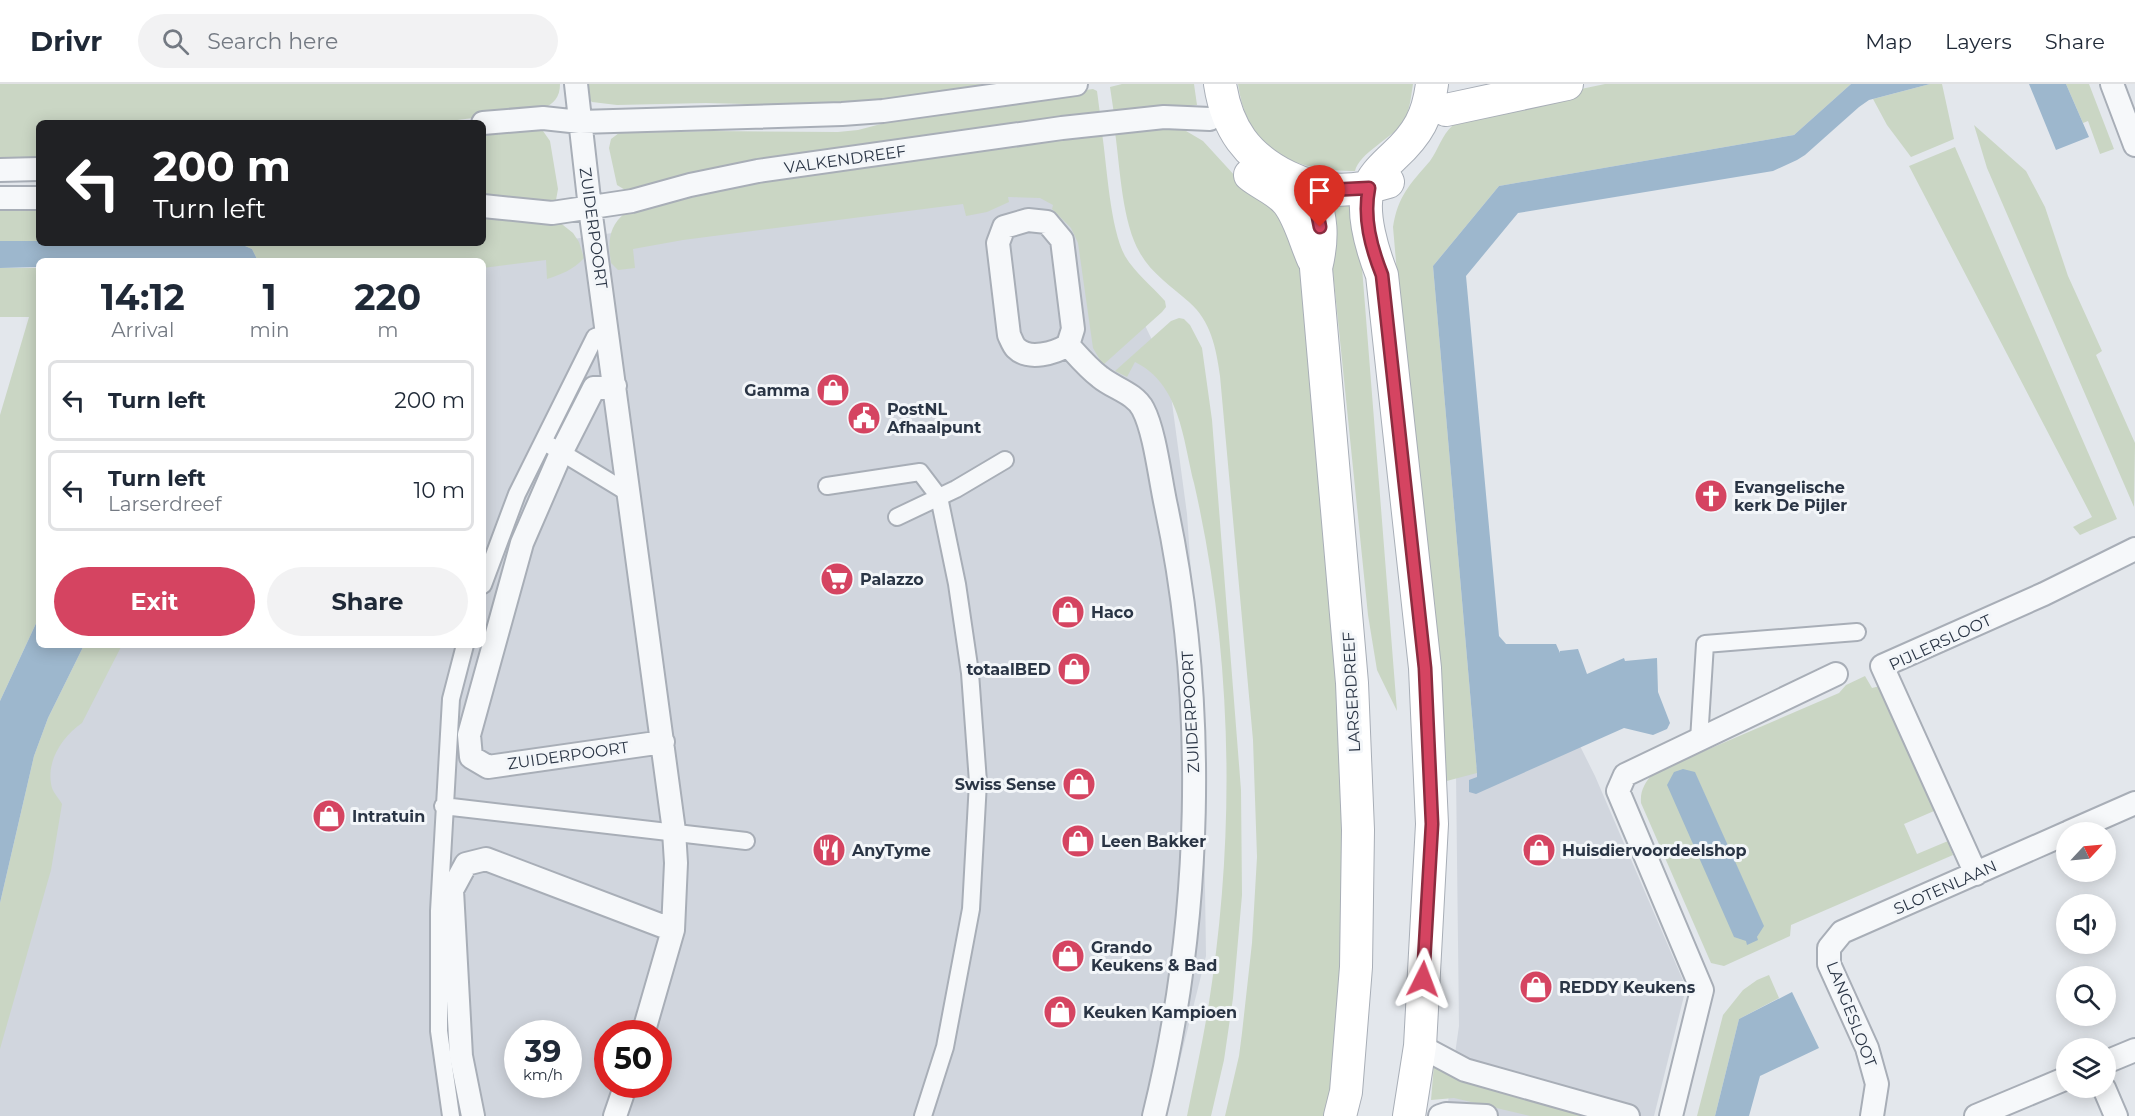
<!DOCTYPE html>
<html lang="en">
<head>
<meta charset="utf-8">
<style>
  :root { --surface:#fff; --page:#f2f2f3; --text:#1f2937; --muted:#747a83; --line:#e0e1e3; --accent:#d54461 }
  body { margin:0; font-family:Montserrat,sans-serif; background:var(--page); color:var(--text); height:100vh; display:flex; flex-direction:column; font-size:22px; white-space:nowrap }
  * { box-sizing:border-box; margin:0 }
  p { font-size:20px; color:var(--muted) }
  .icon { flex:none; width:33px; height:33px; fill:none; stroke:currentColor; stroke-width:2; stroke-linecap:round; stroke-linejoin:round }
  .map { position:relative; flex:1; overflow:hidden }
  .drawer { position:absolute; left:36px; top:174px; width:450px; height:390px; display:flex; flex-direction:column; background:var(--surface); border-radius:9px; box-shadow:0 3px 15px #0003 }
  .drawer>* { flex:none }
  .top-card { position:absolute; left:36px; top:36px; width:450px; height:126px; border-radius:9px; box-shadow:0 3px 15px #0003; background:#202124; color:#fff; overflow:hidden }
  .needle { width:39px; rotate:64deg }
  .tools { position:absolute; left:2056px; top:738px; display:grid; gap:12px }
  .tools a { display:grid; place-items:center; width:60px; height:60px; border-radius:50%; background:var(--surface); box-shadow:0 3px 15px #0003; font-size:30px }
  .speed { position:absolute; left:504px; top:936px; display:flex; gap:12px; font-size:30px; font-weight:700; text-align:center }
  .speed>* { display:grid; place-content:center; width:78px; height:78px; border-radius:50%; background:var(--surface); box-shadow:0 3px 15px #0003; line-height:1 }
  .speed small { font-size:15px; font-weight:400 }
  .speed .limit { border:9px solid #d22; background:#fff; color:#111 }
  .pin { position:absolute; display:grid; place-items:center; width:51px; height:51px; color:#fff; margin:-62px -26px; border-radius:50% 50% 50% 0; rotate:-45deg; box-shadow:0 0 6px #0007 }
  .pin .icon { rotate:45deg }
  .me { position:absolute; width:66px; margin:-33px; rotate:3deg; stroke-linejoin:round; filter:drop-shadow(0 0 4px #0008) }
  .turn { display:flex; align-items:center; gap:21px; height:126px; padding:0 18px; font-size:27px }
  .turn .icon { width:78px; height:78px; stroke-width:2.5 }
  .turn b { display:block; font-size:42px; line-height:51px }
  .eta { display:flex; justify-content:space-evenly; align-items:center; height:102px; text-align:center }
  .eta b { font-size:36px; font-weight:700; line-height:42px }
  .button { display:flex; gap:12px; margin-top:auto; padding:12px 18px }
  .button a { flex:1; height:69px; border-radius:36px; background:var(--accent); color:#fff; font-size:24px; font-weight:700; line-height:69px; text-align:center }
  .button a+a { background:var(--page); color:var(--text) }
  ul { padding:0; list-style:none }
  li { display:flex; align-items:center; gap:18px; height:81px; margin:0 12px 9px; padding:0 6px; border:3px solid var(--line); border-radius:9px }
  li div { flex:1 }
  li b { display:block; font-size:22px }
  li em { font-style:normal }
  header { display:flex; align-items:center; gap:36px; box-sizing:border-box; height:84px; padding:0 30px; background:var(--surface); border-bottom:2px solid var(--line) }
  header strong { font-size:28px }
  nav { display:flex; gap:33px; margin-inline-start:auto; font-size:21px }
  .search { width:420px; height:54px; background:var(--page); display:flex; align-items:center; gap:15px; box-sizing:border-box; padding:0 21px; border-radius:33px; color:var(--muted); font-size:22px }
  .map>svg:first-child { display:block }
</style>
</head>
<body>
<header>
<strong>Drivr</strong>
<div class="search"><svg class="icon" aria-label="search" viewBox="0 0 24 24"><circle cx="10" cy="10" r="6"/><path d="M15 15l6 6"/></svg>Search here</div>
<nav><a>Map</a><a>Layers</a><a>Share</a></nav>
</header>
<div class="map">
<svg width="2135" height="1032" viewBox="0 0 2135 1032">
  <rect width="100%" height="100%" fill="#e3e7ec"/>
  <path fill="#d1d6de" fill-rule="evenodd" d="M1039,82L1109,167L1168,289L1187,430L1203,663L1206,872L1166,1032H0V856L50,655L97,561H483V177L548,159ZM518,950H568V1000H518ZM608,950H658V1000H608Z
    M1574,650L1595,692L1685,901V908L1654,1032H1446L1459,942L1456,690Z"/>
  <path fill="#cad6c4" fill-rule="evenodd" d="M0,0H560C560,13 554,20 542,25L434,39H39V79L0,80Z
    M585,0H1020L883,18L780,21L706,19L617,21L592,18L589,15Z
    M1122,0H1194L1197,21L1114,30L1110,3Z
    M1238,0H1413C1411,12 1410,26 1404,37C1393,54 1359,69 1355,87H1351C1289,85 1248,67 1238,0Z
    M1605,0H1851L1794,51L1499,102L1433,182L1477,689L1439,699L1432,592L1393,143C1398,112 1410,100 1430,77C1438,66 1442,51 1452,42C1475,23 1506,20 1534,15C1557,10 1581,5 1605,0Z
    M1930,0H1942L1954,55L1911,73L1887,41L1873,15Z
    M2066,0H2089L2114,65L2100,70L2088,37L2083,39Z
    M1093,5L1097,7L1100,30L630,109L617,101L609,64L611,55L619,49L711,47L838,48L858,46L923,29Z
    M1974,41L2026,87L2045,123L2068,192L2102,267L2096,271L2135,359L2134,423L1987,84Z
    M529,42L543,47L550,57L558,105L556,116L551,124L483,117V49Z
    M1181,44L1203,57L1236,93L1269,115L1295,161L1303,203L1316,318L1347,735L1346,873L1328,1032H1225L1239,972L1242,949L1252,859L1257,773L1253,656L1220,292C1216,264 1211,237 1189,218C1172,203 1151,189 1140,169C1122,139 1120,83 1115,48L1117,46Z
    M1102,49C1107,82 1110,144 1125,172C1135,189 1152,202 1165,217L1166,223L1162,228L1103,281L1093,264L1078,159L1071,144L1052,125L1053,121L1040,114L1008,113L1009,118L987,128L966,132L963,120L683,156L633,165L635,184L618,186L611,179C608,159 608,143 625,129L699,106Z
    M1955,63L2117,435L2080,451L2073,443L2092,433L1909,82Z
    M1326,119L1357,120L1397,627L1377,586L1368,531Z
    M39,122V157H0V123Z
    M483,129L558,137L573,149L579,158L584,174C573,186 562,190 547,195L546,176L483,184V177H258L252,165L238,159H483Z
    M0,184H39V533L0,617V331L29,233H0Z
    M1179,234L1184,235L1190,241L1202,264L1212,336L1241,706L1242,811L1233,914L1224,976L1211,1032H1187C1194,997 1202,961 1208,925C1236,752 1233,570 1194,399C1183,355 1180,300 1135,278L1127,293L1115,287L1171,237Z
    M84,561H122L82,639C62,653 45,678 52,704C54,709 59,715 62,720L51,786L0,965V819L34,672L48,634Z
    M1865,592L1872,604L1880,602L1934,727L1904,740L1917,770L1948,757L1953,771L1791,841L1790,852L1724,882L1711,879L1641,719C1640,706 1645,699 1653,689L1839,609L1846,601ZM1695,689L1763,841L1757,853L1746,857Z
    M1769,891L1779,914L1739,935L1715,1032H1697L1723,931L1743,906L1757,896Z
    M1434,980L1444,988L1596,1032H1530L1454,1014L1431,1016Z"/>
  <path fill="#9db7cd" d="M1851,0H1930L1869,16L1859,23L1805,71L1797,76L1773,87L1518,129L1466,192L1499,552L1506,560H1556L1560,569V567L1578,565L1587,590L1624,574L1625,577L1657,574L1658,608L1670,639L1667,645L1653,651L1624,644L1476,710L1469,708V696L1477,693V689L1433,182L1499,102L1794,51Z
    M2029,0H2066L2089,53L2056,66Z
    M0,157H39V159H238L252,165L258,177H39V183L0,184Z
    M39,533V561H84L48,634L34,672L0,819V617Z
    M1683,685L1695,688L1764,842L1757,853L1758,856L1747,861L1746,857L1734,853L1667,701L1674,688Z
    M1792,908L1819,964L1760,992L1749,1032H1715L1739,935Z"/>
  <g fill="none" stroke-linecap="round" stroke-linejoin="round">
    <g stroke="#a8aeb7" stroke-width="20">
      <path id="pedestrian" d="M551,362L630,410
        M827,402L920,388L939,413L957,500L970,589L978,698L971,825L945,963L923,1032
        M897,433L956,405L1005,376
        M483,501L517,410L595,253L608,249
        M1699,656L1705,560L1857,548
        M443,722L746,757
        M451,1032L439,947V827L451,615L465,561"/>
    </g>
    <g stroke="#a8aeb7" stroke-width="26">
      <path id="minor" d="M576,0L590,124L674,747L676,779L673,846L643,950
        M2112,0L2135,61
        M483,39L543,34L580,38L842,30L883,27L1076,0
        M0,86L39,85
        M0,114H39
        M483,122L552,129L632,117L690,101L758,87L1062,44L1164,33L1210,35
        M1028,136L1047,138L1062,156L1073,245L1068,261C1055,269 1029,277 1016,264C1013,261 1011,255 1009,251L998,159L1004,143Z
        M1068,261C1078,272 1088,284 1100,293C1113,304 1135,309 1143,325C1155,348 1160,395 1166,422C1208,619 1202,837 1154,1032
        M615,302L594,304L561,369L522,459L469,651L471,673L488,683L663,658
        M2069,748L2135,719
        M1976,790L1882,582L2044,510L2135,465
        M1420,962L1465,986L1628,1032
        M2106,978L2135,966
        M2104,1004L2116,1032
        M473,1032L461,972L452,806L466,780L486,775L673,846
        M615,1032L626,1000
        M1440,1032L1446,1030L1486,1032
        M1671,1032L1702,906L1618,707L1625,691L1836,590
        M1872,1032L1877,1000L1867,964L1829,880V864L1842,848L2067,749
        M1976,1032L2067,994"/>
    </g>
    <g stroke="#a8aeb7" stroke-width="34">
      <path id="secondary" d="M1220,0C1227,45 1247,73 1288,93C1301,99 1314,104 1328,105C1348,107 1369,104 1388,98
        M1446,26L1567,0
        M1250,91C1262,101 1278,106 1288,119C1300,135 1305,157 1313,175
        M1312,103C1321,135 1324,151 1316,184L1352,599L1358,746L1356,883L1346,1008L1340,1032
        M1409,1032L1420,962L1432,740L1425,584L1382,191C1373,168 1361,130 1368,105C1373,91 1384,82 1394,72C1418,50 1428,32 1432,0"/>
    </g>
    <use href="#pedestrian" stroke="#f6f8fa" stroke-width="16"/>
    <use href="#minor" stroke="#f6f8fa" stroke-width="22"/>
    <use href="#secondary" stroke="#fff" stroke-width="32"/>
  </g>
  <g fill="none" stroke-linecap="round" stroke-linejoin="round">
    <g stroke="#8a2c3f" stroke-width="15">
      <path id="route" d="M1320,143L1312,103L1329,106L1369,104C1363,134 1371,163 1382,191L1425,584L1432,740L1423,895"/>
    </g>
    <use href="#route" stroke="#d54461" stroke-width="10"/>
  </g>
  <defs>
    <g id="shop-disc" transform="scale(1.725)"><circle r="9.5" fill="#d54461" stroke="#f3f6f9"/><path d="M-5-2.5h2.3a2.7 3.5 0 0 1 5.4 0H5L5.5 6h-11ZM-1.5-2.5h3a1.5 2.3 0 0 0-3 0Z" fill="#fff"/></g>
    <g id="civic-disc" transform="scale(1.725)"><circle r="9.5" fill="#d54461" stroke="#f3f6f9"/><path d="M-.6-6.5H3V-4.5H.6V-3L4-1V1h2V6H-6V1h2V-1L-.6-3ZM-1.2 2.5V6h2.4V2.5Z" fill="#fff"/></g>
    <g id="church-disc" transform="scale(1.725)"><circle r="9.5" fill="#d54461" stroke="#f3f6f9"/><path d="M-1.2-6h2.4v3.5h3.3v2.4h-3.3V6h-2.4V-.1h-3.3v-2.4h3.3Z" fill="#fff"/></g>
    <g id="supermarket-disc" transform="scale(1.725)"><circle r="9.5" fill="#d54461" stroke="#f3f6f9"/><path d="M-6-5.5h2.5l.6 2H6L4.5 2H-2.5L-4.4-4H-6ZM-1.5 3.2a1.3 1.3 0 1 0 .1 0ZM3 3.2a1.3 1.3 0 1 0 .1 0Z" fill="#fff"/></g>
    <g id="restaurant-disc" transform="scale(1.725)"><circle r="9.5" fill="#d54461" stroke="#f3f6f9"/><path d="M-5-6h1v4h1v-4h1v4h1v-4h1v5L-1.5 .5V6h-2V.5L-5-1ZM5-6V6H3V1.5H1.5Q1.5-4 5-6Z" fill="#fff"/></g>
  </defs>
  <g fill-rule="evenodd">
    <use href="#shop-disc" x="833" y="306"/>
    <use href="#civic-disc" x="864" y="334"/>
    <use href="#church-disc" x="1711" y="412"/>
    <use href="#supermarket-disc" x="837" y="495"/>
    <use href="#shop-disc" x="1068" y="528"/>
    <use href="#shop-disc" x="1074" y="585"/>
    <use href="#shop-disc" x="1079" y="700"/>
    <use href="#shop-disc" x="329" y="732"/>
    <use href="#shop-disc" x="1078" y="757"/>
    <use href="#restaurant-disc" x="829" y="766"/>
    <use href="#shop-disc" x="1539" y="766"/>
    <use href="#shop-disc" x="1068" y="872"/>
    <use href="#shop-disc" x="1536" y="903"/>
    <use href="#shop-disc" x="1060" y="928"/>
  </g>
  <g text-anchor="middle" stroke-width="6" stroke-linejoin="round" paint-order="stroke">
    <g font-size="16" fill="#2a3545" stroke="#f3f6f9">
      <text transform="translate(845 75) rotate(-8)" y="6">VALKENDREEF</text>
      <text transform="translate(594 144) rotate(82)" y="6">ZUIDERPOORT</text>
      <text transform="translate(1940 558) rotate(-25)" y="6">PIJLERSLOOT</text>
      <text transform="translate(1351 608) rotate(-93)" y="6">LARSERDREEF</text>
      <text transform="translate(1190 628) rotate(-93)" y="6">ZUIDERPOORT</text>
      <text transform="translate(568 671) rotate(-8)" y="6">ZUIDERPOORT</text>
      <text transform="translate(1945 803) rotate(-24)" y="6">SLOTENLAAN</text>
      <text transform="translate(1852 930) rotate(69)" y="6">LANGESLOOT</text>
    </g>
    <g font-size="16" font-weight="bold" fill="#2a3545" stroke="#f3f6f9" text-anchor="start">
      <text x="810" y="312" text-anchor="end">Gamma</text>
      <text x="887" y="331">PostNL<tspan x="887" dy="18">Afhaalpunt</tspan></text>
      <text x="1734" y="409">Evangelische<tspan x="1734" dy="18">kerk De Pijler</tspan></text>
      <text x="860" y="501">Palazzo</text>
      <text x="1091" y="534">Haco</text>
      <text x="1051" y="591" text-anchor="end">totaalBED</text>
      <text x="1056" y="706" text-anchor="end">Swiss Sense</text>
      <text x="352" y="738">Intratuin</text>
      <text x="1101" y="763">Leen Bakker</text>
      <text x="852" y="772">AnyTyme</text>
      <text x="1562" y="772">Huisdiervoordeelshop</text>
      <text x="1091" y="869">Grando<tspan x="1091" dy="18">Keukens &amp; Bad</tspan></text>
      <text x="1559" y="909">REDDY Keukens</text>
      <text x="1083" y="934">Keuken Kampioen</text>
    </g>
  </g>
</svg>
<div class="tools">
<a><svg class="needle" viewBox="-14 -14 28 28"><path d="M0-13l5 13h-10z" fill="#e53935"/><path d="M0 13l5-13h-10z" fill="#747a83"/></svg></a>
<a><svg class="icon" aria-label="sound" viewBox="0 0 24 24"><path d="M4 9h4l5-4v14l-5-4H4zM17 9q2 3 0 6"/></svg></a>
<a><svg class="icon" aria-label="search" viewBox="0 0 24 24"><circle cx="10" cy="10" r="6"/><path d="M15 15l6 6"/></svg></a>
<a><svg class="icon" aria-label="layers" viewBox="0 0 24 24"><path d="M12 4l9 5-9 5-9-5zM3 14l9 5 9-5"/></svg></a>
</div>
<div class="speed"><div>39<small>km/h</small></div><div class="limit">50</div></div>
<div class="pin" style="left:1320px;top:143px;background:#d93025"><svg class="icon" aria-label="arrive" viewBox="0 0 24 24"><path d="M6 21V4h12l-3 4 3 4H6"/></svg></div>
<svg class="me" style="left:1423px;top:895px" viewBox="-20 -20 40 40"><path d="M0-17L14 15 0 8-14 15z" fill="#d54461" stroke="#fff" stroke-width="4"/></svg>
<div class="top-card">
<div class="turn"><svg class="icon" aria-label="left" viewBox="0 0 24 24"><path d="M17 20v-9H6M10 6l-5 5 5 5"/></svg><div><b>200 m</b>Turn left</div></div>
</div>
<section class="drawer">
<div class="eta">
<div><b>14:12</b><p>Arrival</p></div>
<div><b>1</b><p>min</p></div>
<div><b>220</b><p>m</p></div>
</div>
<ul>
<li><svg class="icon" aria-label="left" viewBox="0 0 24 24"><path d="M17 20v-9H6M10 6l-5 5 5 5"/></svg><div><b>Turn left</b></div><em>200 m</em></li>
<li><svg class="icon" aria-label="left" viewBox="0 0 24 24"><path d="M17 20v-9H6M10 6l-5 5 5 5"/></svg><div><b>Turn left</b><p>Larserdreef</p></div><em>10 m</em></li>
</ul>
<div class="button"><a>Exit</a><a>Share</a></div>
</section>
</div>
</body>
</html>
